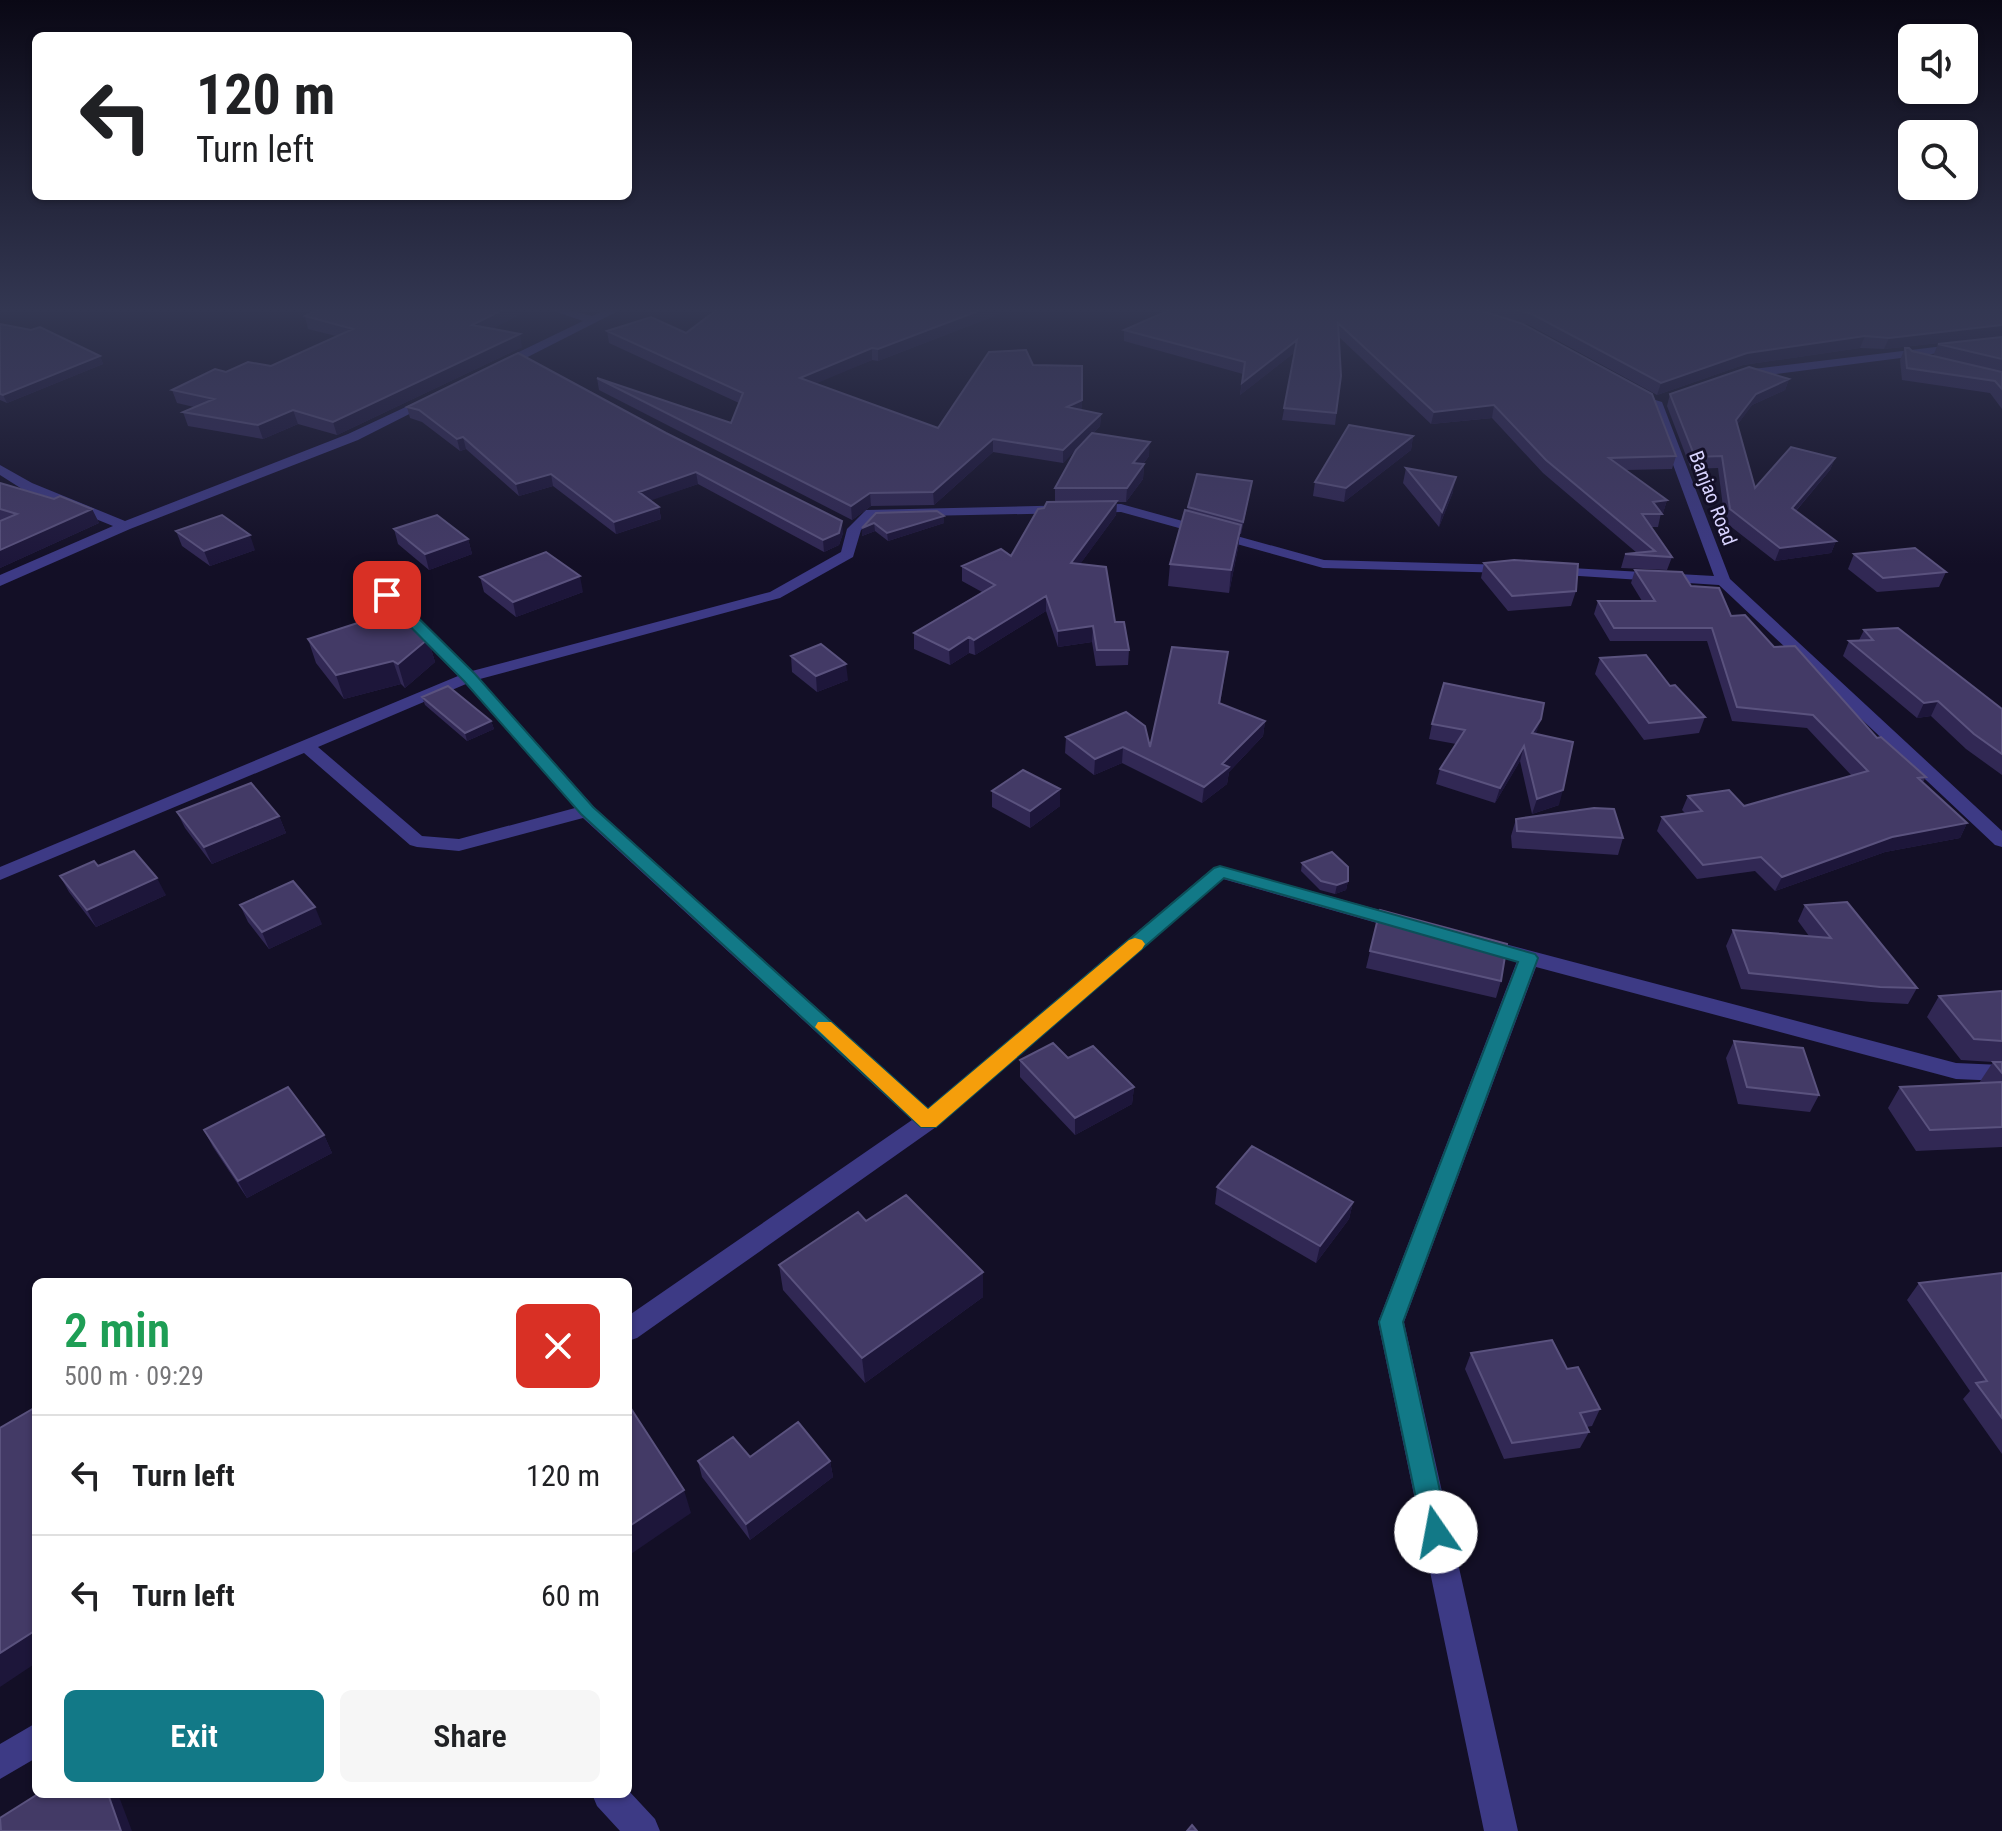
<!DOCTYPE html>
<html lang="en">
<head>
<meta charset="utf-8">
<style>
  :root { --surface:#fff; --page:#f6f6f6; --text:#202124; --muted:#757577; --line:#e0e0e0; --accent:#127987 }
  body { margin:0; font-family:"Roboto Condensed",sans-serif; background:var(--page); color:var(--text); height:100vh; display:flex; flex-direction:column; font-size:30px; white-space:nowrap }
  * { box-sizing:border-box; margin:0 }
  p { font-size:26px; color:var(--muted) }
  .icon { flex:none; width:44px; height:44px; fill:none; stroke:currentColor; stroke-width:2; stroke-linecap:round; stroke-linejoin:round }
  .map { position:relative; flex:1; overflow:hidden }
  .panel { position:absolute; left:32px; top:1278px; width:600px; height:520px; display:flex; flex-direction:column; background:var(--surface); border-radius:12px; box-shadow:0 2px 6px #0004 }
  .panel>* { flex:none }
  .hud { position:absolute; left:32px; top:32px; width:600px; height:168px; border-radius:12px; box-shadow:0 2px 6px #0004; background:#fff; color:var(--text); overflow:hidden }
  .tools { position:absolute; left:1898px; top:24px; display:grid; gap:16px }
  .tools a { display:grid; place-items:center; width:80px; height:80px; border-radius:12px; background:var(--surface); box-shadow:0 2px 6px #0004; font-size:40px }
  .pin { position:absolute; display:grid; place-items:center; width:68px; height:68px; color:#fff; margin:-34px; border-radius:16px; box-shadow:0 4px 12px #0006 }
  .me { position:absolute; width:88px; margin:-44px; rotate:348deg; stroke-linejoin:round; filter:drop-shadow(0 0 6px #0008) }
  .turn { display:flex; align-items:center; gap:28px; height:168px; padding:0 32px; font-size:36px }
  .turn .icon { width:104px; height:104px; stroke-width:2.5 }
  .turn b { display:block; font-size:56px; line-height:68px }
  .round { display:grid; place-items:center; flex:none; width:84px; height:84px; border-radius:12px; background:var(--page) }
  .headline { display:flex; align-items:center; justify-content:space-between; height:136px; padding:0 32px }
  h1 { font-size:48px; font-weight:600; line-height:60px; color:#1e9e55 }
  .action { display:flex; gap:16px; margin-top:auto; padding:16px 32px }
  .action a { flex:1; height:92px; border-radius:12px; background:var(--accent); color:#fff; font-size:32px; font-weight:600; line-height:92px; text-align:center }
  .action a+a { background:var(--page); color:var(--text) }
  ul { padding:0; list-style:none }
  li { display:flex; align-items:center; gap:24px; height:120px; padding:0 32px; border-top:2px solid var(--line) }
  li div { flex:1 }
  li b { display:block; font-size:30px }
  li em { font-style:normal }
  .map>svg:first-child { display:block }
</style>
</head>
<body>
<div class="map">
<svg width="2002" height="1831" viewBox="0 0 2002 1831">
  <rect width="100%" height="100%" fill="#130f26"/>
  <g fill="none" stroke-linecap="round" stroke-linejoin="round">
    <path fill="#3d3a85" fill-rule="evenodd" d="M545,308H562L592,316L610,308H624L504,369H496V363L583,321Z
      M2002,339V345L1736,379L1730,375L1736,371Z
      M427,397L437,400L358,440L130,529L0,586V575L113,526L22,489L0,475V465L32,483L125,521L348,434Z
      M1652,399L1662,402L1730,579L2002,831V847L1995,845L1719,585L1548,574V568L1553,567L1714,576L1650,402Z
      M1121,504L1324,560L1509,565L1516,569L1509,573L1323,568L1121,512L875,517L861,530L853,557L780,598L480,679L594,807L928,1108L1213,868L1220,866L1412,919L1415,924L1405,931L1223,879L936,1127L637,1338L628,1341V1316L912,1120L583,818L459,851L417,847L410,845L304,753L0,880V867L458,676L382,598V592H392L472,671L770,592L841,552L847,529L866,510ZM466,684L575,808L459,839L422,836L318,747Z
      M1482,938L1956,1063L2002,1065V1081L1956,1079L1536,967L1404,1322L1518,1831H1484L1378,1322L1517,961L1475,950L1472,945Z
      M36,1723V1758L0,1779V1744Z
      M628,1790L655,1819L660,1831H620L597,1806L592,1794H628Z"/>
  </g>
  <path fill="#312854" d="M227,308H267L256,312Z
    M531,308L492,329L522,347L337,435L298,424L263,439L188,426L183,412L194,407L177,403L172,390L226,372L271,366L336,336L308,329L305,316Z
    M1157,308H1473L1676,456L1672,469L1626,470L1667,500L1663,513H1661L1658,527H1651L1672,557L1667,570L1621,568L1625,554L1637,553L1543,473L1492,418L1431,424L1339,337L1341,376L1335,425L1282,420L1295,352L1240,395L1243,374L1124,341V330L1166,311Z
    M1473,308H2002V336L1884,349L1860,348L1743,365L1657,395L1529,325Z
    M997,315L878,361L872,360L815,383L938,428L1033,365L1082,410L1101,414L1100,426L1093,433L1149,456L1143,464H1144L1143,479L1126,502H1117L1116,515L1080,564L1129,650L1128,665L1096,666L1092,642L1058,647L1046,611L975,655L969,653L950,665L914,649V633L982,592L962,581V566L1011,556L1044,508L1055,502V488L1075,450L1063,463L993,452L934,505L871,506L852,520L599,390L597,378L731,423L739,403L609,343L607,331L686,333Z
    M0,324L100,356L103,364L7,403L0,400Z
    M2002,337V409L1990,393L1902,380L1900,360L1905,348L1912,351L1933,356L1938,344Z
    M518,353L843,533L839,545L824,552L698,484L650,500L659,507L661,519L616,534L553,486L519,496L466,449L460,451L422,422L410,418L407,407Z
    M1789,379L1785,390L1752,405L1737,425L1755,488L1835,458L1830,470L1796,511L1836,541L1831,553L1775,561L1725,522L1718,468L1691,469L1667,406L1670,394Z
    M1413,436L1411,450L1344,502L1313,496L1315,482Z
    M1406,468L1453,492L1439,527L1403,483Z
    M0,483L92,509L99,523L0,568Z
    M1250,492L1241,534H1240L1238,548L1229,593L1168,586L1170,564L1188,507Z
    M876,513L944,516V523L888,541L875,531L862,536V528Z
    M394,529L468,539L472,554L429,570L398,544Z
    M176,531L255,550L210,566L182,546Z
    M1854,554L1946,572L1939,587L1877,592L1848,569Z
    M1484,563L1576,591L1571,606L1508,611L1481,578Z
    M1635,570L1691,586L1774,647L1877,738L1926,777L1923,782L1967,823L1960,838L1885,852L1775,891L1755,871L1697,879L1657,831L1662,817L1685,813L1682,810L1688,796L1744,806L1852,776L1807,728L1732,721L1707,641H1610L1594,614L1598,601H1642L1631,583Z
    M480,577L583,592L516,617L484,592Z
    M1864,630L2002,709V775L1966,749L1931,716L1917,718L1843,656L1849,641L1859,640Z
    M308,639H428L435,662L405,688L401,684L344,699L316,663Z
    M1228,652L1220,704L1265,721L1263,736L1229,772L1227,784L1202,803L1122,763L1094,775L1065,753L1066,737L1150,747Z
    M791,656L848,680L817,692L792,672Z
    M1600,658L1670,686L1705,717L1699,733L1644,740L1595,674Z
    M422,697L491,721L494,729L467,741L425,705Z
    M1432,724L1536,734L1559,805L1532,814L1520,761L1495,803L1436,784L1440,769L1456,744L1429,739Z
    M992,791L1060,806L1030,828L992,807Z
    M177,812L279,816L286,833L212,864L185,828Z
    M1516,819L1623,838L1618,855L1512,848L1511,836Z
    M1302,863L1348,881L1346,890L1335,894L1320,890L1301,871Z
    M98,866L166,895L96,927L69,892L60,876Z
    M240,905L322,924L269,949L248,922Z
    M1805,905L1917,988L1908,1004L1871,1002L1741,989L1726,946L1733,930L1809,936L1798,921Z
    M1380,910L1501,981L1496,998L1366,968Z
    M2002,991V1147L1916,1151L1888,1108L1900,1087L1979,1083L1993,1062L1961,1060L1927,1017L1939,996Z
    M1734,1041L1819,1095L1810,1112L1738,1104L1726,1058Z
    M1068,1058L1134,1087L1132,1104L1075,1135L1020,1077V1060Z
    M204,1130L324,1135L332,1153L247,1198L213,1147Z
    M1217,1187L1353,1202L1349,1219L1316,1263L1215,1204Z
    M866,1221L983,1272V1297L865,1383L783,1290L779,1265Z
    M2002,1273V1454L1963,1399L1970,1391L1907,1300L1919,1283Z
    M1471,1353L1567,1369L1600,1409L1592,1426L1586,1427L1589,1432L1580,1448L1504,1459L1465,1369Z
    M750,1457L830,1461L833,1477L750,1540L702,1477L698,1461Z"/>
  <path fill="#1d163a" d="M255,308H267L256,312Z
    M506,308H531L475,338L472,325Z
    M986,308H1009L997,315L878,361V349Z
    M2002,325V336L1884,349L1889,338Z
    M520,334L522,347L337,435L333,422Z
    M1865,336L1860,348L1743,365L1657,395L1661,383L1747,353Z
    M1297,340L1295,352L1240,395L1242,383Z
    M872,348V360L801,390L800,378Z
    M100,356L103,364L7,403L3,395Z
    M1789,379L1785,390L1752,405L1732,432L1736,420L1756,394Z
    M1082,400V412L1067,407Z
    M1494,405L1492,418L1431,424L1434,412Z
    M293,410L298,424L263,439L258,425Z
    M1101,414L1100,426L1063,463V450Z
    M1413,436L1411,450L1344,502L1346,488Z
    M463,437L466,449L460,451L457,439Z
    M993,439V452L934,505L933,492Z
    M1150,442L1149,456L1132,477L1133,463Z
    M1835,458L1830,470L1787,521L1792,508Z
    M1144,464L1143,479L1126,502L1127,488Z
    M696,472L698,484L641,504L639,492Z
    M551,474L553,486L519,496L516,484Z
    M1456,477L1453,492L1439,527L1442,512Z
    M870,493L871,506L852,520L851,506Z
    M1667,500L1663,513L1655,514L1653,502Z
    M1117,501L1116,515L1070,578L1071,563Z
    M659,507L661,519L616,534L614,522Z
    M92,509L99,523L0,568V550Z
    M944,516V523L888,541L887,533Z
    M842,521L843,533L839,545L824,552L823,540Z
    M874,523L875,531L862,536V528Z
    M1241,525L1238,548L1229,593L1231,570Z
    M250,535L255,550L210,566L204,551Z
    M468,539L472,554L429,570L425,554Z
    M1836,541L1831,553L1775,561L1780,548Z
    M580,576L583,592L516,617L513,602Z
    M1046,596V611L975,655L974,640Z
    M1093,626L1092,642L1058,647V631Z
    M969,637V653L950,665L949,650Z
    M428,639L435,662L405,688L398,664Z
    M393,661L401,684L344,699L336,675Z
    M846,664L848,680L817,692L816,676Z
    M1938,701L1931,716L1917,718L1924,703Z
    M1541,719L1536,734L1532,733Z
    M491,721L494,729L467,741L465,733Z
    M1265,721L1263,736L1229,772L1227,784L1202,803L1204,787L1222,764Z
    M1524,746L1520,761L1495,803L1500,788Z
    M1123,747L1122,763L1094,775L1095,759Z
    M1060,789V806L1030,828V811Z
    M1563,790L1559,805L1532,814L1537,799Z
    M279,816L286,833L212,864L204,847Z
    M1967,823L1960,838L1885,852L1775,891L1782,877L1892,837Z
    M157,878L166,895L96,927L87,910Z
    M1348,881L1346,890L1335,894L1337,885Z
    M315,907L322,924L269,949L262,932Z
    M1134,1087L1132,1104L1075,1135V1118Z
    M324,1135L332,1153L247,1198L238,1181Z
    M1353,1202L1349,1219L1316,1263L1320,1246Z
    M983,1272V1297L865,1383L862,1358Z
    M830,1461L833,1477L750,1540L746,1524Z
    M684,1490L691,1513L628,1556V1527Z
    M36,1630V1663L0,1687V1653Z
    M108,1794H118L132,1831H121Z"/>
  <path fill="#433a66" stroke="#5a527e" stroke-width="2" d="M321,308H506L472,325L520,334L333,422L293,410L258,425L183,412L214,399L172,390L215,369L226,372L248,362L271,366L353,329L305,316Z
    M719,308H986L878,349L872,348L800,378L938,428L989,352L1026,350L1033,365L1082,366V400L1067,407L1101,414L1063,450L993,439L933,492L870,493L851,506L597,378L731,423L743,393L607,331L651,317L686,333Z
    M1174,308H1473L1523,324L1652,394L1676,456L1609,458L1667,500L1653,502L1662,514H1642L1672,557L1625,554L1655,551L1546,460L1494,405L1434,412L1338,323L1341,376L1336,413L1284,408L1297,340L1242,383L1245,362L1124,330Z
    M1512,308H2002V325L1889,338L1865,336L1747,353L1661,383L1532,314Z
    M0,324L31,330L40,327L100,356L3,395L0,394Z
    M2002,337V359L1938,344Z
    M1905,348H1909L1912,351L2002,372V389L1995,381L1907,368Z
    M518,353L666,433L842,521L839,533L823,540L696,472L639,492L659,507L614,522L551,474L516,484L463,437L457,439L419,410L407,407Z
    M1749,367L1789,379L1756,394L1736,420L1755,488L1791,447L1835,458L1792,508L1836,541L1780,548L1730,509L1722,456L1695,457L1670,394Z
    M1349,425L1413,436L1346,488L1315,482Z
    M1092,433L1150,442L1133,463L1144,464L1127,488H1055L1076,450Z
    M1406,468L1456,477L1442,512Z
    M1197,474L1252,481L1243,522L1188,507Z
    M0,483L54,499L60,496L92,509L0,550V521L17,514L0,509Z
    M1117,501L1071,563L1106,567L1115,622H1124L1129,650H1097L1093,626L1058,631L1046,596L974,640L969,637L949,650L914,633L995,585L962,566L1001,549L1011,556L1038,509L1044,508L1047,502Z
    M1185,510L1241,525L1231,570L1170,564Z
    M937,511L944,516L887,533L874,523L862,528L876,513Z
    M222,515L250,535L204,551L176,531Z
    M437,515L468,539L425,554L394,529Z
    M1915,548L1946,572L1883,578L1854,554Z
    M546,552L580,576L513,602L480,577Z
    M1514,560L1578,564L1576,591L1512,596L1484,563Z
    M1635,570L1682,572L1691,586L1719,588L1731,616L1745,615L1774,647L1795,646L1877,738L1881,737L1926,777L1918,778L1967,823L1892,837L1782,877L1761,857L1703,865L1662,817L1702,811L1688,796L1729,790L1744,806L1868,771L1813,715L1737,707L1712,628H1614L1598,601H1655Z
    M401,609L428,639L398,664L393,661L336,675L308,639Z
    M1898,628L2002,709V754L1974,734L1938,701L1924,703L1849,641L1873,640L1864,630Z
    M821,644L846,664L816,676L791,656Z
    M1172,647L1228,652L1219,703L1265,721L1222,764L1229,767L1204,787L1123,747L1095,759L1066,737L1126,712L1145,726L1150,747Z
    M1646,655L1670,686L1675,685L1705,717L1649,723L1600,658Z
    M1444,683L1544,703L1541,719L1532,733L1573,742L1563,790L1537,799L1524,746L1500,788L1440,769L1465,730L1432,724Z
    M448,686L491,721L465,733L422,697Z
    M1023,770L1060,789L1030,811L992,791Z
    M251,783L279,816L204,847L177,812Z
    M1594,808L1614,809L1623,838L1517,831L1516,819Z
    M134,851L157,878L87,910L60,876L94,861L98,866Z
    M1332,852L1348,867V881L1337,885L1321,881L1302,863Z
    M293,881L315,907L262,932L240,905Z
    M1847,902L1917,988L1880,987L1749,973L1733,930L1831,938L1805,905Z
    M1380,910L1507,944L1501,981L1370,951Z
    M2002,991V1041L1974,1039L1939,996Z
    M1734,1041L1803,1048L1819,1095L1747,1087Z
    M1053,1043L1068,1058L1093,1046L1134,1087L1075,1118L1020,1060Z
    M1993,1062H2002V1073Z
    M2002,1082V1127L1930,1130L1900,1087Z
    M288,1087L324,1135L238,1181L204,1130Z
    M1252,1146L1353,1202L1320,1246L1217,1187Z
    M906,1195L983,1272L862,1358L779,1265L858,1212L866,1221Z
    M2002,1273V1418L1976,1383L1987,1381L1919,1283Z
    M1552,1340L1567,1369L1578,1367L1600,1409L1580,1413L1589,1432L1512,1443L1471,1353Z
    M628,1404L684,1490L628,1527Z
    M36,1407V1630L0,1653V1428Z
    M798,1422L830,1461L746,1524L698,1461L733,1437L750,1457Z
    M38,1794H108L121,1831H1L0,1818Z
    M1192,1825L1197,1831H1187Z"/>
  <linearGradient id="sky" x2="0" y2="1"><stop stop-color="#0a0815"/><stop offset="0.55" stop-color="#333752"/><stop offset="1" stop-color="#333752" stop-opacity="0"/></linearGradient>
  <rect width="2002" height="564" fill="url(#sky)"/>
  <path fill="#127987" stroke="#0c4f58" stroke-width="2" d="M387,591L392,592L475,674L593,807L928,1109L1214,868L1220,866L1535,954L1538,958L1403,1322L1449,1532L1446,1541L1436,1545L1427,1541L1423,1532L1379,1322L1518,962L1224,878L936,1127H921L581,814L464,681L382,598V592Z"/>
  <path fill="#f59e0b" d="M1135,938L1142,940L1145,944L1142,949L936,1127H921L815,1027L818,1022H831L928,1109L1129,940Z"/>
  <g text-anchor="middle" stroke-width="6" stroke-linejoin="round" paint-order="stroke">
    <g font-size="20" fill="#d9d4ff" stroke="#130f26">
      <text transform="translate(1713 498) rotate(69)" y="7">Banjao Road</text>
    </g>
  </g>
</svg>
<div class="tools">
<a><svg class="icon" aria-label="sound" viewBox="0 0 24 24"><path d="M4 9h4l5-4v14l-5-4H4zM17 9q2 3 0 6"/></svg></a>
<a><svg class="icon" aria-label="search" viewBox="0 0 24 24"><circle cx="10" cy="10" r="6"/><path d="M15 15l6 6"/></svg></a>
</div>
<div class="pin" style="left:387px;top:595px;background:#d93025"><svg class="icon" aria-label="arrive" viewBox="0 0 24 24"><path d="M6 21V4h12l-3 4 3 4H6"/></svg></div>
<svg class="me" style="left:1436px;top:1532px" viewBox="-20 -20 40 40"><circle r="19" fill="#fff"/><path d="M0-13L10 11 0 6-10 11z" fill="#127987"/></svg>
<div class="hud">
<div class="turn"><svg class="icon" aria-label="left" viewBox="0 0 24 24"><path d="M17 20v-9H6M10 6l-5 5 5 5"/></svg><div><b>120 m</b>Turn left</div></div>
</div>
<section class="panel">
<div class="headline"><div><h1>2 min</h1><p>500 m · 09:29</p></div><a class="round" style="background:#d93025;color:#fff"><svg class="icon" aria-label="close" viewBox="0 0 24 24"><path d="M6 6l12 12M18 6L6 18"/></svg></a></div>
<ul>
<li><svg class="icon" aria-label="left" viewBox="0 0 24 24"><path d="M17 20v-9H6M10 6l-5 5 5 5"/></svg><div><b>Turn left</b></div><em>120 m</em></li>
<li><svg class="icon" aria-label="left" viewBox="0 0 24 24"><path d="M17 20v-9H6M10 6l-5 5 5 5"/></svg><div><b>Turn left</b></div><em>60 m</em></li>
</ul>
<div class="action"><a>Exit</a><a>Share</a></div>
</section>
</div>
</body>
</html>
